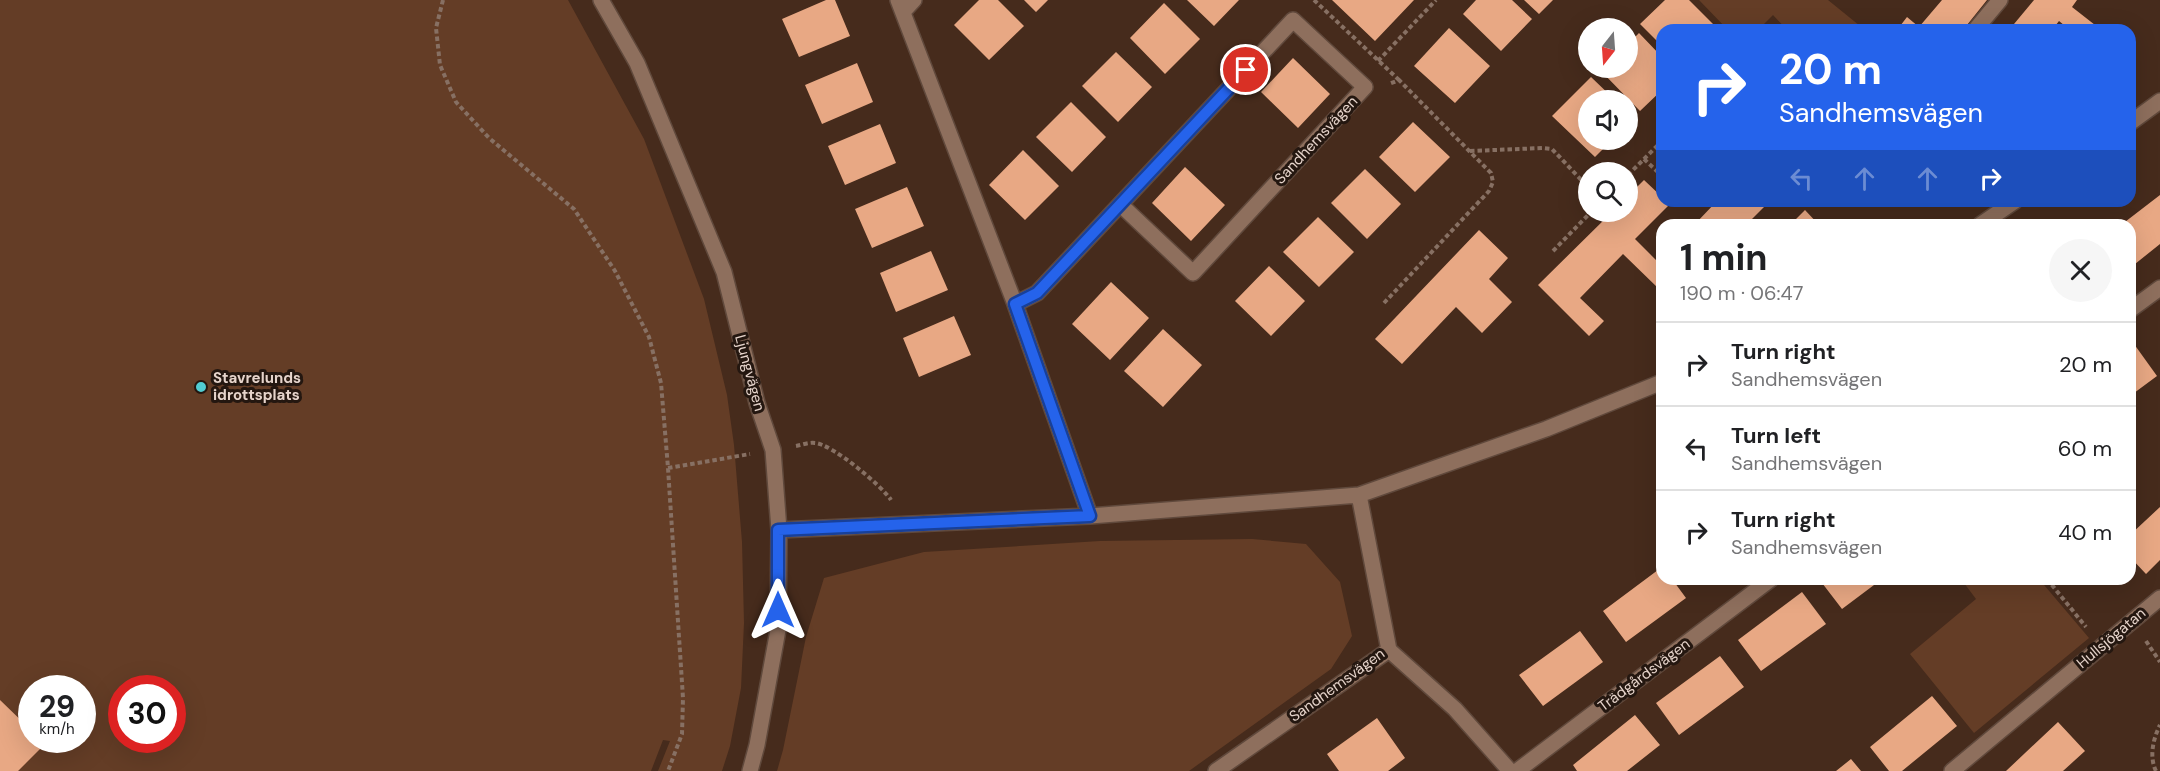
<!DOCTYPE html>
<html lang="en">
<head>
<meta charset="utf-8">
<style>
  :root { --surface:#fff; --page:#f6f6f6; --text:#202124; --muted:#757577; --line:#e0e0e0 }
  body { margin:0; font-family:"DM Sans",sans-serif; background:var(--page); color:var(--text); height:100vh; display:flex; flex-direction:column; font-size:22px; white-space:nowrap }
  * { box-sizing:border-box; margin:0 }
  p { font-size:20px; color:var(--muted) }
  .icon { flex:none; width:33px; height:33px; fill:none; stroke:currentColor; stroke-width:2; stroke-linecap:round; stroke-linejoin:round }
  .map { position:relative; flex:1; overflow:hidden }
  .drawer { position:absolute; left:1656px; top:219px; width:480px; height:366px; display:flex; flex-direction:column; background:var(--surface); border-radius:18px; box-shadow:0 6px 24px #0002 }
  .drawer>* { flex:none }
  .guide { position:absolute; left:1656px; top:24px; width:480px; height:183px; border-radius:18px; box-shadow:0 6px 24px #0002; background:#2563eb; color:#fff; overflow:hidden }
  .needle { width:39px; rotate:197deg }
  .tools { position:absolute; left:1578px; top:18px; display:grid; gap:12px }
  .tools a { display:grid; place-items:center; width:60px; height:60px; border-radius:50%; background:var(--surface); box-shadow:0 6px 24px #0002; font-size:30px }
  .speed { position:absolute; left:18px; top:675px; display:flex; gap:12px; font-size:30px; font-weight:700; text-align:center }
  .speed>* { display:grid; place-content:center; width:78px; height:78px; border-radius:50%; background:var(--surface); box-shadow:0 6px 24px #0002; line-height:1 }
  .speed small { font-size:15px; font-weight:400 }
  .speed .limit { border:9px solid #d22; background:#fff; color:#111 }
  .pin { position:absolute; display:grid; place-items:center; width:51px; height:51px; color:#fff; margin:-26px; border:3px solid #fff; border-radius:50%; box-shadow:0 2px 6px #0007 }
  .me { position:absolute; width:66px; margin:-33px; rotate:0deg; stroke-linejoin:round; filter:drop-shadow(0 0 4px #0008) }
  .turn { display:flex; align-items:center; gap:21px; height:126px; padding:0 24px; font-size:27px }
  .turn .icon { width:78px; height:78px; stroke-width:2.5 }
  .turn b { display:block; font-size:42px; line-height:51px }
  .lanes { display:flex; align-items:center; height:57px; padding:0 24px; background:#0003; justify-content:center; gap:30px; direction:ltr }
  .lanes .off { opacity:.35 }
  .round { display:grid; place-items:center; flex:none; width:63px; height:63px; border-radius:32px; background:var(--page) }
  .overview { display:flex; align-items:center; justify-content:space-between; height:102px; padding:0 24px }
  h1 { font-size:36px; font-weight:700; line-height:45px }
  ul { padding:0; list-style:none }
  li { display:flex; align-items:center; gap:18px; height:84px; padding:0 24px; border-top:2px solid var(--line) }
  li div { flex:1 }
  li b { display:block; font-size:22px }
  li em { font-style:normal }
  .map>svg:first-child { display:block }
</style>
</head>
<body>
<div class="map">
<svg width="2160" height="771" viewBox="0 0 2160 771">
  <rect width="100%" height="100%" fill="#462b1c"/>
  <path fill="#643d26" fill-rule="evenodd" d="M0,0H568L644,139L704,299L727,395L734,445L742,542L744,623L741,688L730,746L722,771H658L670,741L663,740L651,771H0ZM32,688H82V740H32ZM122,688H172V740H122Z
    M1699,0H1828L1865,30H1787L1773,15L1758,30H1728Z
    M1252,539L1306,544L1340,582L1352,636L1331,669L1189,771H777L783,750L806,637L824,578L924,552L1100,541Z
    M1961,579H2039L2089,638L1974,733L1910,654L1976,599Z"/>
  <path fill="#e8a884" d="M826,0H835L850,36L799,57L782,19Z
    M979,0H998L1024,26L989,60L954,25Z
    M1024,0H1048L1036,12Z
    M1187,0H1239L1214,26Z
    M1332,0H1414L1375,41Z
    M1476,0H1512L1532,19L1501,51L1463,14Z
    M1524,0H1553L1539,14Z
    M1665,0H1689L1717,28L1715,30H1662V46L1640,24Z
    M1942,0H1987L1963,30H1897L1907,17L1919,27Z
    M2034,0H2077L2072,7L2095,25L2092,30H2070L2059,21L2052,30H2009Z
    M1164,3L1200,39L1165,74L1130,38Z
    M1449,28L1490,66L1455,103L1414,66Z
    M1639,33L1662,57V90L1640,111L1600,70L1603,68H1628V44Z
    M1116,52L1152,87L1118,122L1082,86Z
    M1293,58L1330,94L1298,128L1261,92Z
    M857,63L873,102L822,124L805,85Z
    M1591,77L1615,100H1588V140H1612L1595,157L1552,116Z
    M1071,102L1106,137L1072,172L1036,137Z
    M1413,122L1450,157L1415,192L1379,157Z
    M880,124L896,163L845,185L828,146Z
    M1023,150L1059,186L1025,220L989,185Z
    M1185,167L1225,205L1191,241L1152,203Z
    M1365,169L1401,204L1367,239L1331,203Z
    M1644,180L1662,197V201H1666L1669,205L1635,239L1662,266V286L1659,289L1623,254L1580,298L1604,321L1589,336L1538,285L1612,212H1628V196Z
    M907,187L924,226L872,248L855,209Z
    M2160,195V244L2130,268V225H2121Z
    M1717,201H1770L1746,225H1696L1695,224Z
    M1805,210L1819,225H1794L1792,223Z
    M1318,217L1354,252L1319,287L1283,252Z
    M1479,230L1508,258L1489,279L1512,302L1482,333L1456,307L1402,364L1375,339Z
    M931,251L948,290L896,312L880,273Z
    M1269,266L1305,301L1271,336L1235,301Z
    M1111,282L1149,318L1110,360L1072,324Z
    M954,316L971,355L919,377L903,338Z
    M1163,329L1202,365L1163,407L1124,371Z
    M2134,344L2157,376L2130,396V348Z
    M2160,507V560L2146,574L2130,557V535Z
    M1662,567V579H1672L1686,598L1626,642L1603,611Z
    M1819,579H1882L1842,609Z
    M1802,592L1826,624L1761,671L1738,640Z
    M1580,631L1603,662L1543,706L1519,675Z
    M1720,656L1744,687L1679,735L1656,703Z
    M1932,696L1957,726L1902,771H1889L1870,747Z
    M0,700L32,731V740H40L45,744L18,771H0Z
    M1635,715L1660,745L1627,771H1577L1573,765Z
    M1377,718L1405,758L1388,771H1339L1327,754Z
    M2058,722L2085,751L2063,771H2006Z
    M1851,759L1861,771H1836Z"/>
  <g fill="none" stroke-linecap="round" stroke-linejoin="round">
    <g stroke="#60493c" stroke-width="18">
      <path id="minor" d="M601,0L637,63L724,272L757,403L773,450L779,530L778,630L757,745L750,771
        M898,0L1015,304L1090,516
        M903,12L914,0
        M1975,30L2000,0
        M2130,123L2160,101
        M1980,225L2015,201
        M1015,304L1037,293L1293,20L1365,87L1193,273L1121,205
        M2130,310L2160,288
        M779,530L1090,516L1359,495L1546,429L1662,382
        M1389,650L1455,709L1510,771
        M1216,771L1389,650L1359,495
        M1517,771L1771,579
        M1952,771L2160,598"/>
    </g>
    <path stroke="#877063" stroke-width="4" stroke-dasharray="4.5 3" stroke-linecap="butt" d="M443,0L436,28L440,65L456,102L489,138L574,209L615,271L649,337L661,383L668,468L683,698L682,734L668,771
      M1314,0L1399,80
      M1378,61L1436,0
      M1470,151L1543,148L1552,149L1588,187
      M1644,159L1662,176
      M1628,175L1662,141
      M1688,201L1693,205L1697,201
      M1553,251L1591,212
      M1384,303L1489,191L1493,182L1491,173L1399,80L1389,84
      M796,446C802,445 809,442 815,443C832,444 882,486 891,500
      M668,468L750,454
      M2047,579L2086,627
      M2146,641L2160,662
      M2156,771C2149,757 2153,739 2160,725"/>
    <use href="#minor" stroke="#8e6f5d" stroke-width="15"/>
  </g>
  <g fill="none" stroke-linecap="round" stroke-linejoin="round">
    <g stroke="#184099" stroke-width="15">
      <path id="route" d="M778,610V530L1090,516L1015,304L1037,293L1246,70"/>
    </g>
    <use href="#route" stroke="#2563eb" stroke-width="10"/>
  </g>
  <circle fill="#51ccd2" stroke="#241710" stroke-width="2" cx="201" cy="387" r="6"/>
  <g text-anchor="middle" stroke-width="6" stroke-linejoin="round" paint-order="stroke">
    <g font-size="15" fill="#e6d4cb" stroke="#241710">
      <text transform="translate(1316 140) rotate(-47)" y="5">Sandhemsvägen</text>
      <text transform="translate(750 373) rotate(75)" y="5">Ljungvägen</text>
      <text transform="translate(2111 638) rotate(-40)" y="5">Hullsjögatan</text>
      <text transform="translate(1644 675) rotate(-37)" y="5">Trädgårdsvägen</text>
      <text transform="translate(1337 685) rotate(-36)" y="5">Sandhemsvägen</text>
    </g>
    <g font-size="15" font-weight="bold" fill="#e6d4cb" stroke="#241710" text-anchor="start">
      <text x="213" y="383">Stavrelunds<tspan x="213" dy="17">idrottsplats</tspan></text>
    </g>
  </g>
</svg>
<div class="tools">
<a><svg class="needle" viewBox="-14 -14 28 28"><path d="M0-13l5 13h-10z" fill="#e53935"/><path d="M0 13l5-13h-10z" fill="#757577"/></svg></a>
<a><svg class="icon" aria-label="sound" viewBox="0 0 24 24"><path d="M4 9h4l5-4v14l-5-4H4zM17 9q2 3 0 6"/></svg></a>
<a><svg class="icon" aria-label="search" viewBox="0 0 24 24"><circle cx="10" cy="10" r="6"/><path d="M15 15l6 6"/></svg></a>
</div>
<div class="speed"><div>29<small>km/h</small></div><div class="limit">30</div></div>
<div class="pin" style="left:1246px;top:70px;background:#d93025"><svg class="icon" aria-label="arrive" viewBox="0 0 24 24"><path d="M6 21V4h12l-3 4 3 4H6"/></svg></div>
<svg class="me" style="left:778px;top:610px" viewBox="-20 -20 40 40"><path d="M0-17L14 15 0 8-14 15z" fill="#2563eb" stroke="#fff" stroke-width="4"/></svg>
<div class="guide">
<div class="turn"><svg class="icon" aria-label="right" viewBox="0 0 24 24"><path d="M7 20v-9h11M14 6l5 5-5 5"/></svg><div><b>20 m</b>Sandhemsvägen</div></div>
<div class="lanes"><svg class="icon off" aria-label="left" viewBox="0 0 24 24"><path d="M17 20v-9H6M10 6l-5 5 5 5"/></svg><svg class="icon off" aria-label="ahead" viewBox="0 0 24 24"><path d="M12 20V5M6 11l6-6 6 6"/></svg><svg class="icon off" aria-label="ahead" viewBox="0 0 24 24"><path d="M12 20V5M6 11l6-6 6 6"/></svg><svg class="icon" aria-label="right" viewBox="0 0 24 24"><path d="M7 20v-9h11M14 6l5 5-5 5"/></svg></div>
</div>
<section class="drawer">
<div class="overview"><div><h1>1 min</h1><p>190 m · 06:47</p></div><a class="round"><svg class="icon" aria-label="close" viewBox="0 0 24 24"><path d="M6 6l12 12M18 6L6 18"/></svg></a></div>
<ul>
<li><svg class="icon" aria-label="right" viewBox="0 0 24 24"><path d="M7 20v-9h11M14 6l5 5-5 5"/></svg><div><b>Turn right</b><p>Sandhemsvägen</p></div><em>20 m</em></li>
<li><svg class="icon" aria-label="left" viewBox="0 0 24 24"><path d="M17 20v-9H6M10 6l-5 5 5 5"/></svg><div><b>Turn left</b><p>Sandhemsvägen</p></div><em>60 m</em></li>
<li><svg class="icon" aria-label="right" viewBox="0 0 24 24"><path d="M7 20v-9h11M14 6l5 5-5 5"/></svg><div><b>Turn right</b><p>Sandhemsvägen</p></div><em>40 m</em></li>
</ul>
</section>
</div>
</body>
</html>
